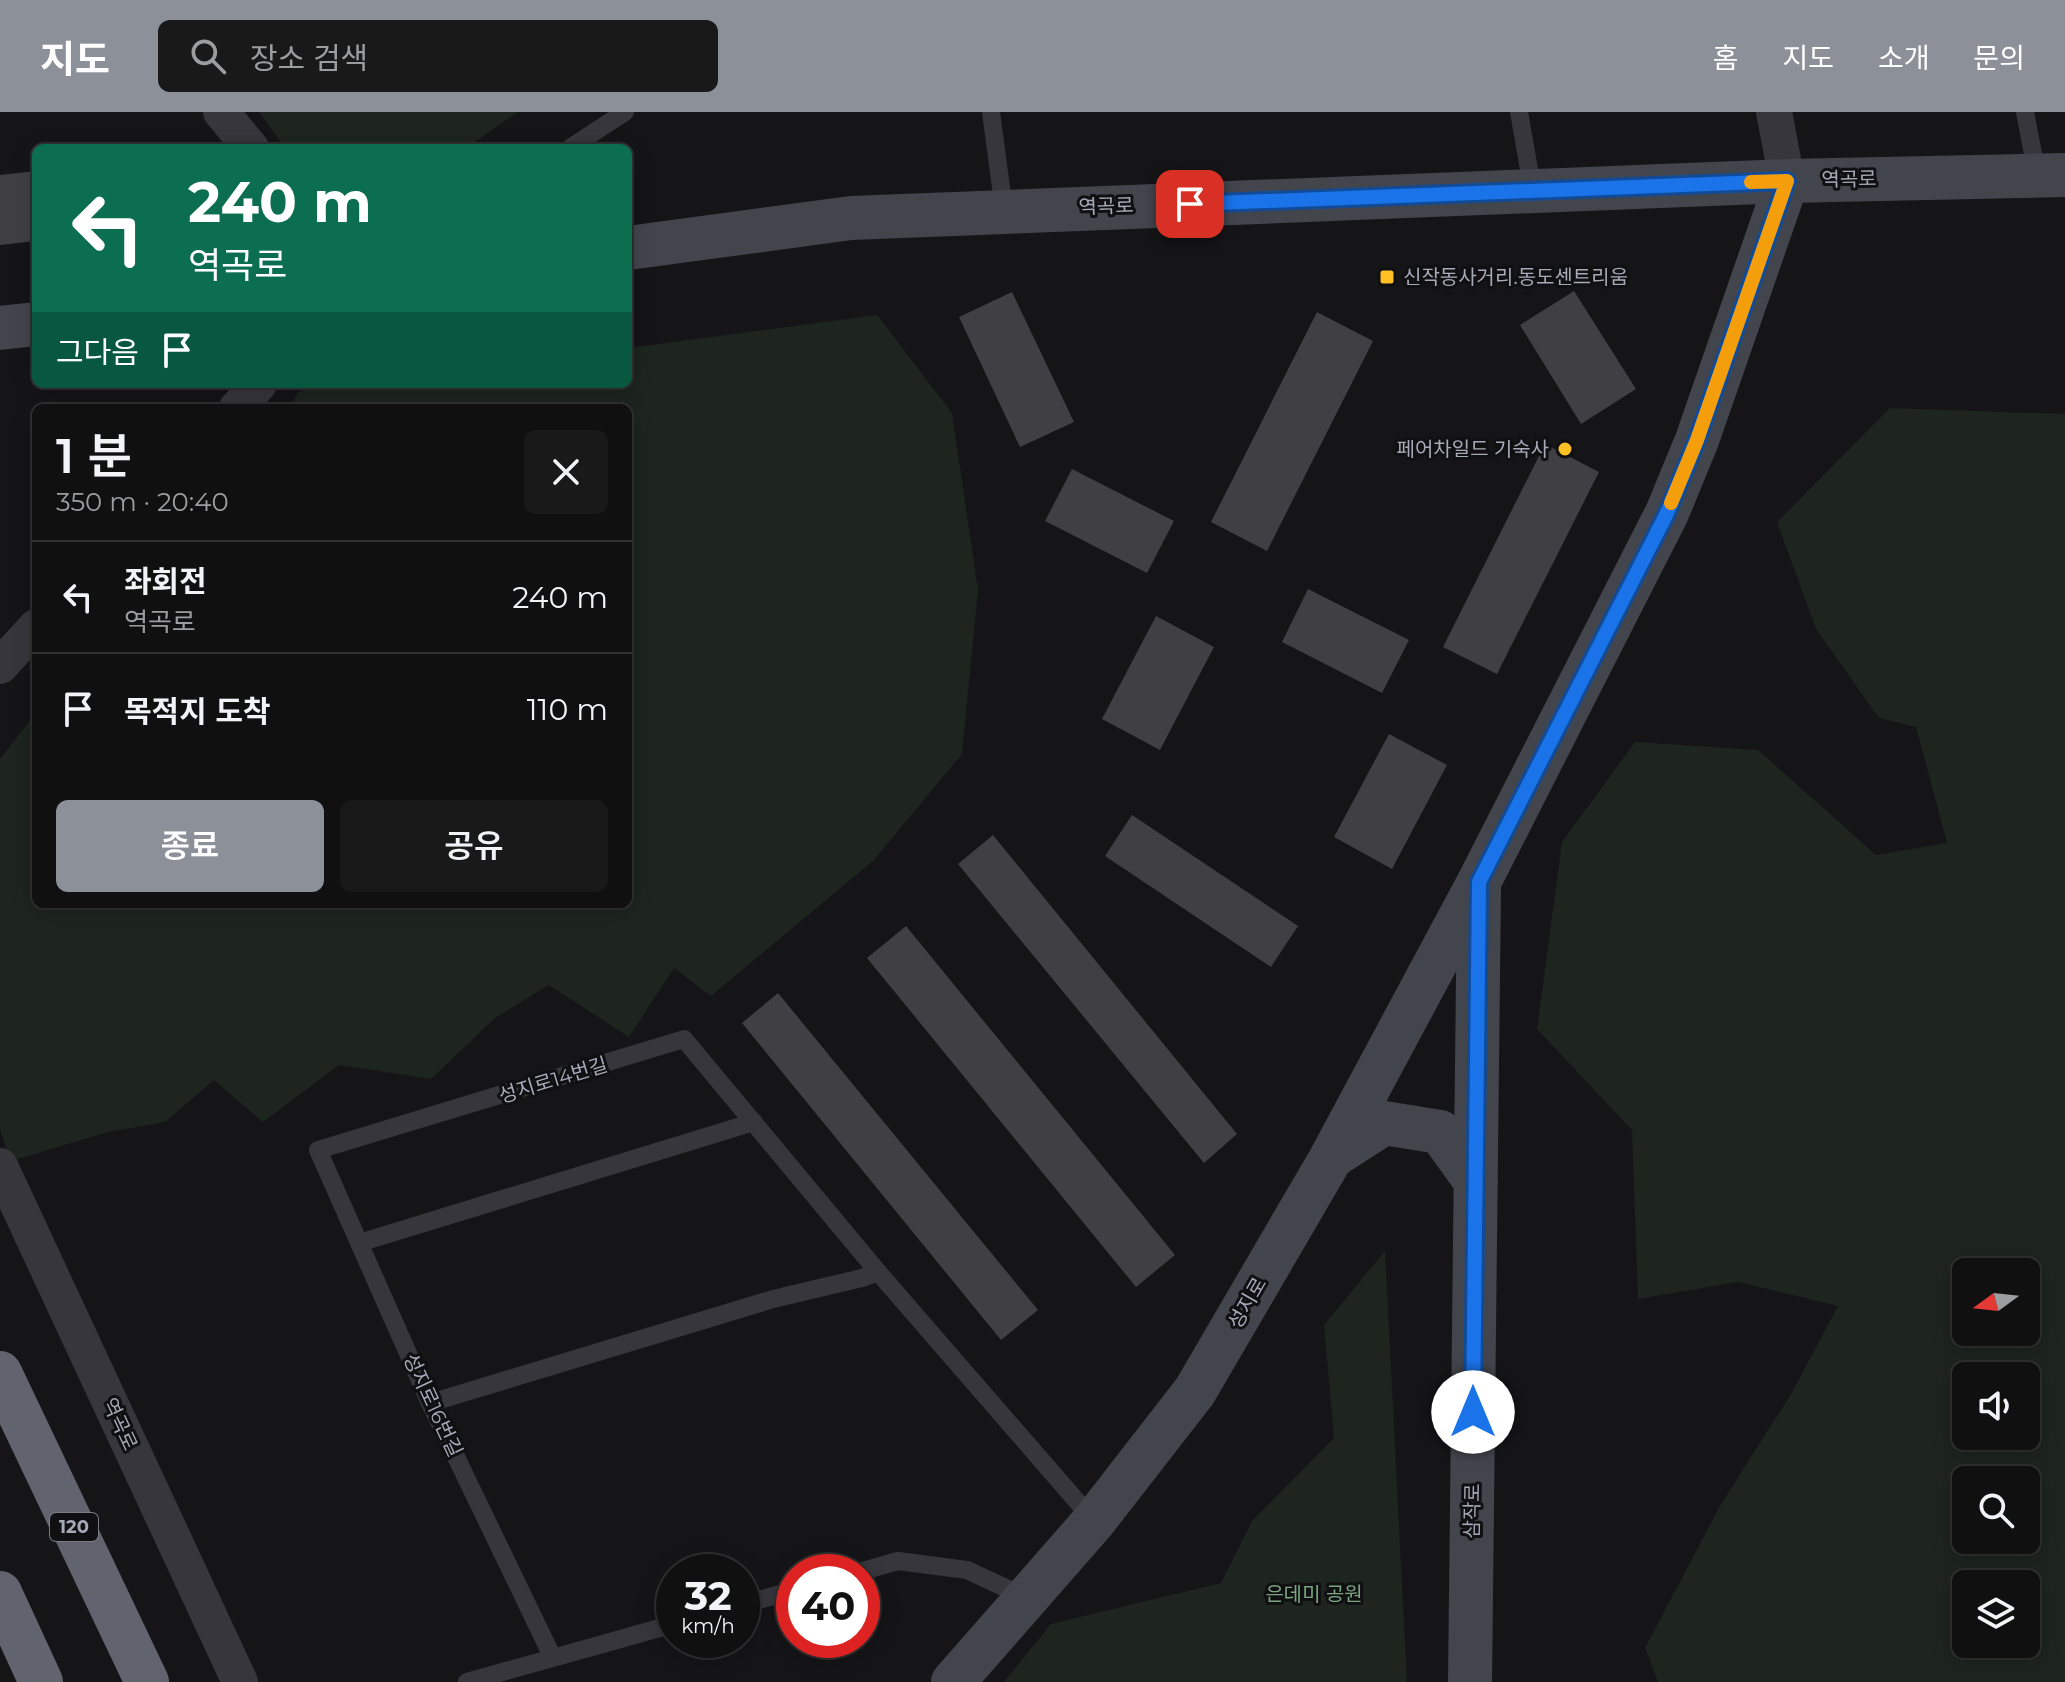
<!DOCTYPE html>
<html lang="ko">
<head>
<meta charset="utf-8">
<style>
  :root { --surface:#101011; --page:#19191a; --text:#f1f3f6; --muted:#9c9d9f; --line:#303031; --accent:#8c9099 }
  body { margin:0; font-family:Montserrat,"Noto Sans KR",sans-serif; background:var(--page); color:var(--text); height:100vh; display:flex; flex-direction:column; font-size:30px; white-space:nowrap }
  * { box-sizing:border-box; margin:0 }
  p { font-size:26px; color:var(--muted) }
  .icon { flex:none; width:44px; height:44px; fill:none; stroke:currentColor; stroke-width:2; stroke-linecap:round; stroke-linejoin:round }
  .map { position:relative; flex:1; overflow:hidden }
  .panel { position:absolute; left:32px; top:292px; width:600px; height:504px; display:flex; flex-direction:column; background:var(--surface); border-radius:12px; box-shadow:0 4px 20px #0003,0 0 0 2px var(--line) }
  .panel>* { flex:none }
  .banner { position:absolute; left:32px; top:32px; width:600px; height:244px; border-radius:12px; box-shadow:0 4px 20px #0003,0 0 0 2px var(--line); background:#0b6e4f; color:#fff; overflow:hidden }
  .needle { width:52px; rotate:255deg }
  .buttons { position:absolute; left:1952px; top:1146px; display:grid; gap:16px }
  .buttons a { display:grid; place-items:center; width:88px; height:88px; border-radius:12px; background:var(--surface); box-shadow:0 4px 20px #0003,0 0 0 2px var(--line); font-size:40px }
  .speed { position:absolute; left:656px; top:1442px; display:flex; gap:16px; font-size:40px; font-weight:700; text-align:center }
  .speed>* { display:grid; place-content:center; width:104px; height:104px; border-radius:50%; background:var(--surface); box-shadow:0 4px 20px #0003,0 0 0 2px var(--line); line-height:1 }
  .speed small { font-size:20px; font-weight:400 }
  .speed .limit { border:12px solid #d22; background:#fff; color:#111 }
  .pin { position:absolute; display:grid; place-items:center; width:68px; height:68px; color:#fff; margin:-34px; border-radius:16px; box-shadow:0 4px 12px #0006 }
  .me { position:absolute; width:88px; margin:-44px; rotate:0deg; stroke-linejoin:round; filter:drop-shadow(0 0 6px #0008) }
  .turn { display:flex; align-items:center; gap:28px; height:168px; padding:0 24px; font-size:36px }
  .turn .icon { width:104px; height:104px; stroke-width:2.5 }
  .turn b { display:block; font-size:56px; line-height:68px }
  .then { display:flex; align-items:center; height:76px; padding:0 24px; background:#0003; gap:16px; font-size:30px }
  .round { display:grid; place-items:center; flex:none; width:84px; height:84px; border-radius:12px; background:var(--page) }
  .headline { display:flex; align-items:center; justify-content:space-between; height:136px; padding:0 24px }
  h1 { font-size:48px; font-weight:600; line-height:60px }
  .primary-button { display:flex; gap:16px; margin-top:auto; padding:16px 24px }
  .primary-button a { flex:1; height:92px; border-radius:12px; background:var(--accent); color:#fff; font-size:32px; font-weight:600; line-height:92px; text-align:center }
  .primary-button a+a { background:var(--page); color:var(--text) }
  ul { padding:0; list-style:none }
  li { display:flex; align-items:center; gap:24px; height:112px; padding:0 24px; border-top:2px solid var(--line) }
  li div { flex:1 }
  li b { display:block; font-size:30px }
  li em { font-style:normal }
  header { display:flex; align-items:center; gap:48px; box-sizing:border-box; height:112px; padding:0 40px; background:var(--accent); color:#fff }
  header strong { font-size:38px }
  nav { display:flex; gap:44px; margin-inline-start:auto; font-size:28px }
  .search { width:560px; height:72px; background:var(--page); display:flex; align-items:center; gap:20px; box-sizing:border-box; padding:0 28px; border-radius:12px; color:var(--muted); font-size:30px }
  .map>svg:first-child { display:block }
</style>
</head>
<body>
<header>
<strong>지도</strong>
<div class="search"><svg class="icon" aria-label="search" viewBox="0 0 24 24"><circle cx="10" cy="10" r="6"/><path d="M15 15l6 6"/></svg>장소 검색</div>
<nav><a>홈</a><a>지도</a><a>소개</a><a>문의</a></nav>
</header>
<div class="map">
<svg width="2065" height="1570" viewBox="0 0 2065 1570">
  <rect width="100%" height="100%" fill="#151517"/>
  <path fill="#1d251e" fill-rule="evenodd" d="M259,0H518L466,36H285Z
    M877,203L952,301L978,478L962,642L873,749L711,884L674,856L629,925L549,873L495,906L431,967L339,953L263,1010L214,968L165,1010L108,1020L11,1049L0,1018V647L36,601V792H628V296H289L299,279L355,272H628V236Z
    M1890,296L2065,302V1570H1658L1645,1536L1721,1392L1791,1282L1838,1194L1738,1170L1638,1187L1632,1018L1537,917L1562,730L1635,630L1758,638L1876,743L1947,731L1916,615L1879,606L1816,517L1777,410ZM1966,1160H2026V1220H1966ZM1966,1264H2026V1324H1966ZM1966,1368H2026V1428H1966ZM1966,1472H2026V1532H1966Z
    M1385,1139L1407,1570H1004L1051,1512L1221,1471L1252,1409L1334,1326L1324,1213Z"/>
  <path fill="#3f3f44" d="M36,59V129L0,133V63Z
    M1574,179L1636,277L1581,312L1520,213Z
    M1012,180L1074,310L1020,335L959,205Z
    M1317,200L1373,229L1267,439L1211,410Z
    M1545,332L1599,360L1497,562L1443,535Z
    M1072,357L1174,409L1147,461L1045,409Z
    M1308,477L1409,528L1382,581L1282,530Z
    M1156,504L1214,535L1160,638L1102,607Z
    M1389,622L1447,653L1392,757L1334,725Z
    M1132,703L1298,814L1271,855L1105,744Z
    M993,723L1237,1022L1204,1051L958,752Z
    M906,814L1175,1143L1136,1175L867,846Z
    M778,881L1038,1198L1001,1228L742,911Z"/>
  <g fill="none" stroke-linecap="round" stroke-linejoin="round">
    <path stroke="#36363c" stroke-width="18" d="M991,0L1004,98
      M1519,0L1533,80
      M2025,0L2037,63
      M570,36L625,0
      M359,1131L754,1010
      M430,1291L773,1187L862,1166L878,1160
      M859,1460L898,1449L967,1458L1027,1486
      M742,1493L794,1478
      M553,1546L430,1291L318,1038L684,927L878,1160L1094,1409
      M467,1570L674,1512"/>
    <path stroke="#36363c" stroke-width="36" d="M221,0L251,36
      M1774,0L1787,69
      M237,296L259,272
      M0,554L36,515
      M0,1054L240,1570"/>
    <path stroke="#43454c" stroke-width="44" d="M628,136L851,106L1787,69L2065,63
      M0,216L36,212
      M1333,1044L1384,1011L1440,1020L1476,1070
      M953,1570L1094,1409L1195,1279L1331,1046L1479,770L1667,401L1697,328L1787,69
      M1470,1570L1479,777"/>
    <path stroke="#61646e" stroke-width="44" d="M0,1261L147,1570
      M0,1481L41,1570"/>
  </g>
  <g fill="none" stroke-linecap="round" stroke-linejoin="round">
    <g stroke="#114b97" stroke-width="20">
      <path id="route" d="M1190,92L1787,69L1697,328L1667,401L1479,770L1473,1300"/>
    </g>
    <use href="#route" stroke="#1a73e8" stroke-width="14"/>
    <path stroke="#f59e0b" stroke-width="14" d="M1671,391L1697,328L1787,69L1751,70"/>
  </g>
  <g fill="#ffc025" stroke="#101012" stroke-width="3">
    <rect x="1379" y="157" width="16" height="16" rx="4"/>
    <circle cx="1565" cy="337" r="8"/>
  </g>
  <g text-anchor="middle" stroke-width="6" stroke-linejoin="round" paint-order="stroke">
    <rect fill="#101012" stroke="#797c86" stroke-width="2" x="50" y="1401" width="48" height="28" rx="6"/>
    <g font-size="18" font-weight="bold" fill="#a6aab8">
      <text x="74" y="1421">120</text>
    </g>
    <g font-size="20" fill="#a6aab8" stroke="#101012">
      <text transform="translate(1849 67) rotate(-1)" y="7">역곡로</text>
      <text transform="translate(1106 94) rotate(-2)" y="7">역곡로</text>
      <text transform="translate(553 968) rotate(-17)" y="7">성지로14번길</text>
      <text transform="translate(1247 1191) rotate(-60)" y="7">성지로</text>
      <text transform="translate(433 1293) rotate(65)" y="7">성지로16번길</text>
      <text transform="translate(120 1312) rotate(65)" y="7">역곡로</text>
      <text transform="translate(1472 1399) rotate(-89)" y="7">삼작로</text>
    </g>
    <g font-size="20" fill="#a6aab8" stroke="#101012" text-anchor="start">
      <text x="1403" y="172">신작동사거리.동도센트리움</text>
      <text x="1549" y="344" text-anchor="end">페어차일드 기숙사</text>
    </g>
    <g font-size="20" fill="#7ba580" stroke="#101012">
      <text x="1314" y="1489">은데미 공원</text>
    </g>
  </g>
</svg>
<div class="buttons">
<a><svg class="needle" viewBox="-14 -14 28 28"><path d="M0-13l5 13h-10z" fill="#e53935"/><path d="M0 13l5-13h-10z" fill="#9c9d9f"/></svg></a>
<a><svg class="icon" aria-label="sound" viewBox="0 0 24 24"><path d="M4 9h4l5-4v14l-5-4H4zM17 9q2 3 0 6"/></svg></a>
<a><svg class="icon" aria-label="search" viewBox="0 0 24 24"><circle cx="10" cy="10" r="6"/><path d="M15 15l6 6"/></svg></a>
<a><svg class="icon" aria-label="layers" viewBox="0 0 24 24"><path d="M12 4l9 5-9 5-9-5zM3 14l9 5 9-5"/></svg></a>
</div>
<div class="speed"><div>32<small>km/h</small></div><div class="limit">40</div></div>
<div class="pin" style="left:1190px;top:92px;background:#d93025"><svg class="icon" aria-label="arrive" viewBox="0 0 24 24"><path d="M6 21V4h12l-3 4 3 4H6"/></svg></div>
<svg class="me" style="left:1473px;top:1300px" viewBox="-20 -20 40 40"><circle r="19" fill="#fff"/><path d="M0-13L10 11 0 6-10 11z" fill="#1a73e8"/></svg>
<div class="banner">
<div class="turn"><svg class="icon" aria-label="left" viewBox="0 0 24 24"><path d="M17 20v-9H6M10 6l-5 5 5 5"/></svg><div><b>240 m</b>역곡로</div></div>
<div class="then">그다음<svg class="icon" aria-label="arrive" viewBox="0 0 24 24"><path d="M6 21V4h12l-3 4 3 4H6"/></svg></div>
</div>
<section class="panel">
<div class="headline"><div><h1>1 분</h1><p>350 m · 20:40</p></div><a class="round"><svg class="icon" aria-label="close" viewBox="0 0 24 24"><path d="M6 6l12 12M18 6L6 18"/></svg></a></div>
<ul>
<li><svg class="icon" aria-label="left" viewBox="0 0 24 24"><path d="M17 20v-9H6M10 6l-5 5 5 5"/></svg><div><b>좌회전</b><p>역곡로</p></div><em>240 m</em></li>
<li><svg class="icon" aria-label="arrive" viewBox="0 0 24 24"><path d="M6 21V4h12l-3 4 3 4H6"/></svg><div><b>목적지 도착</b></div><em>110 m</em></li>
</ul>
<div class="primary-button"><a>종료</a><a>공유</a></div>
</section>
</div>
</body>
</html>
